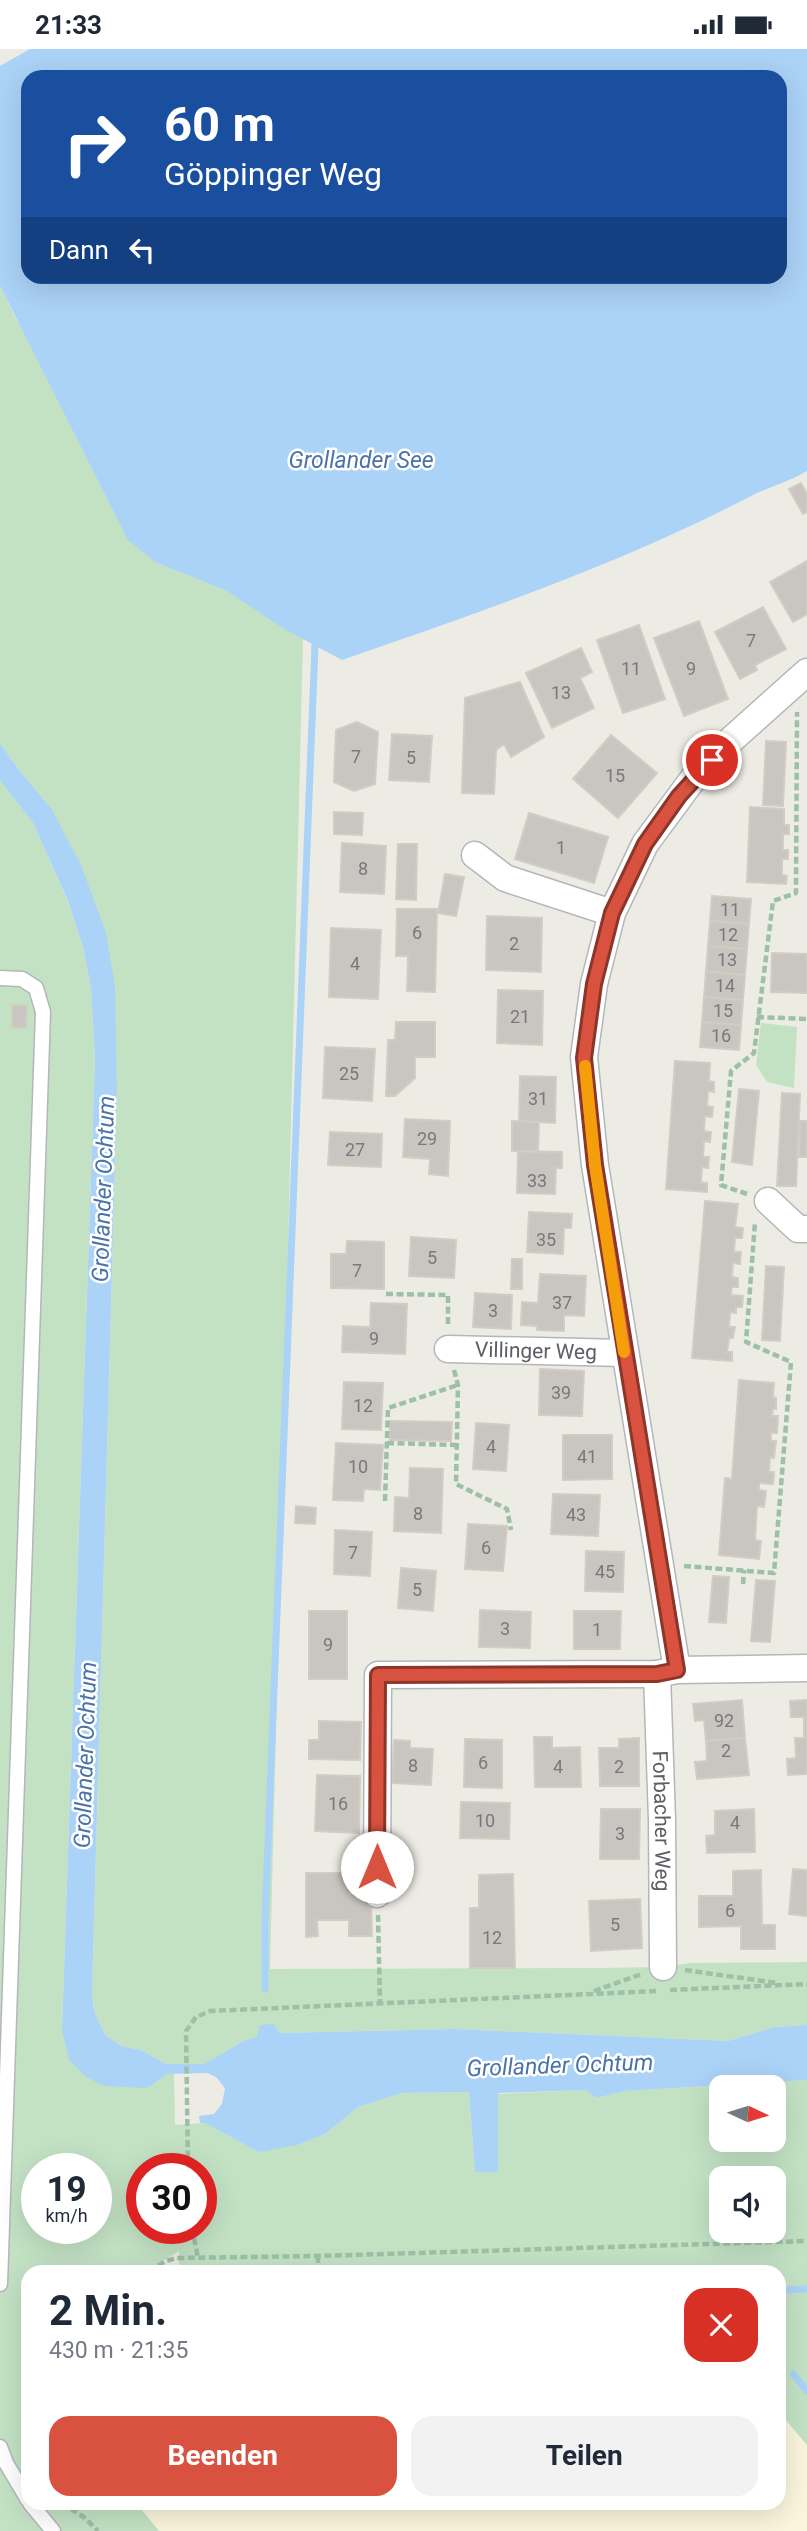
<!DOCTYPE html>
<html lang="de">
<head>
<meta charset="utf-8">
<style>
  :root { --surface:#fff; --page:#f2f2f3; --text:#1f2937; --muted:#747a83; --accent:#d8523f }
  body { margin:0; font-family:Roboto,sans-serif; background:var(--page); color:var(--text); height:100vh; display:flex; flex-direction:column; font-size:26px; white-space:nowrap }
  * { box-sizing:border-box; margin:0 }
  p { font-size:23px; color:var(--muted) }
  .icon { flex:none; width:38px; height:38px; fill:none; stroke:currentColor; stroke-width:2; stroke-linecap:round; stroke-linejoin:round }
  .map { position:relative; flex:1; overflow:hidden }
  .side { position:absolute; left:21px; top:2216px; width:765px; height:245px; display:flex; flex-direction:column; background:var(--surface); border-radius:21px; box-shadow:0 7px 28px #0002 }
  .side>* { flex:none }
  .guide { position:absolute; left:21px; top:21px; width:766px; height:214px; border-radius:21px; box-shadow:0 7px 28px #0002; background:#1a4fa0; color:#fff; overflow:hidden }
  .needle { width:46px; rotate:94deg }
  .tools { position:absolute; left:709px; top:2026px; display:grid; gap:14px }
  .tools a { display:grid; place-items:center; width:77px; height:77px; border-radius:14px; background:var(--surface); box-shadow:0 7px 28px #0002; font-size:35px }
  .speed { position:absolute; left:21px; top:2104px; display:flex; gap:14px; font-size:35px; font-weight:700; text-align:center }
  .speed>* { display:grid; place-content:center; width:91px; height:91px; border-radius:50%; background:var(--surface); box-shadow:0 7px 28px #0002; line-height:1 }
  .speed small { font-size:18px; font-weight:400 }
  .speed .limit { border:10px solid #d22; background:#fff; color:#111 }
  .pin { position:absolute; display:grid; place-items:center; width:60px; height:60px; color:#fff; margin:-30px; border:4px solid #fff; border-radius:50%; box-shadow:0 2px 7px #0007 }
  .me { position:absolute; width:77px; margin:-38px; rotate:0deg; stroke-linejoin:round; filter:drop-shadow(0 0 5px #0008) }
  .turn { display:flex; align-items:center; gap:24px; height:147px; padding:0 28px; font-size:32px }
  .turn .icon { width:91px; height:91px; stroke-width:2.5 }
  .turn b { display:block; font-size:49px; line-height:60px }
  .then { display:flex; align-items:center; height:66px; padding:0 28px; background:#0003; gap:14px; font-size:26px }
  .round { display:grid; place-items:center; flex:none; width:74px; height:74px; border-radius:21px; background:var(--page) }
  .overview { display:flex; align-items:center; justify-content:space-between; height:119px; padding:0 28px }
  h1 { font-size:42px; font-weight:700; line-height:52px }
  .button { display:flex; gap:14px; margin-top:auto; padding:14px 28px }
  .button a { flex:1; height:80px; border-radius:21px; background:var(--accent); color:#fff; font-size:28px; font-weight:700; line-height:80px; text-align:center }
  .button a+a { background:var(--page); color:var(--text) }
  .status { display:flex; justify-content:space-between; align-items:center; height:49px; padding:0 35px; background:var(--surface); direction:ltr }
  .status svg { height:19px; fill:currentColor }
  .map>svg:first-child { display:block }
</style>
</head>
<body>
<div class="status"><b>21:33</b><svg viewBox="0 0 49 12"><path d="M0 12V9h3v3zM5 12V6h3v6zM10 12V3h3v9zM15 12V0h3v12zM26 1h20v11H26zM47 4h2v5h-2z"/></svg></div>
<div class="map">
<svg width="807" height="2482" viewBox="0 0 807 2482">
  <rect width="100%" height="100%" fill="#edece4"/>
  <path fill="#faf5dc" d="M779,2363L807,2396V2482H159L136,2454H779Z"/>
  <path fill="#c3e2c4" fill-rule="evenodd" d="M0,237L16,270L155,513L225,541L303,590L270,1920L595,1919L663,1918L690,1914L807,1913V1976L775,1978L728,1992L455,1980L279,1984L245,1991L204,2015L173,2016L166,2015L141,2001L121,1997L105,1986L94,1962L92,1944L117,1040L54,767L51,759L19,721L0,694Z
    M0,731L33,774L68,853L83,898L91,939L95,1010L62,1981L147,2039L168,2025H174L175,2076L205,2074L259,2103L325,2085L358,2058L402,2044L469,2043L475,2123L498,2122V2045L586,2041L596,2049L625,2042L807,2031V2396L779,2363V2222H165L179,2217V2202L146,2222H28V2454H136L159,2482H0ZM721,2039H774V2091H721ZM37,2119H96V2179H37ZM142,2119H201V2179H142ZM721,2130H774V2182H721Z
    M761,974L797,978L794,1039L767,1033L756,1016Z"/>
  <path fill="#abd2f7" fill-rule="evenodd" d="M30,0H807V422C789,433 768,438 749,448C618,516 481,563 342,611L286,581L225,541L155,513L128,491L0,237V17ZM28,28H780V228H28Z
    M0,694L19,721L51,759L81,816L106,884L115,937L117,1040L92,1944L94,1962L105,1986L121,1997L141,2001L166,2015H204L245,1991L257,1988L260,1976L274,1975L279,1984L455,1980L728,1992L775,1978L807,1976V2031L625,2042L596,2049L586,2041L498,2044V2123H475L469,2043L402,2044L358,2058L325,2085L297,2096L259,2103L205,2074H200L199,2067L214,2065L222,2055L225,2039L216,2028L207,2024L168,2025L147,2039L104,2037L85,2027L69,2011L62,1981L95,1010L91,939L83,898L68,852L33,774L0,731Z"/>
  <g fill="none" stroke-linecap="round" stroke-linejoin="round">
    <path stroke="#abd2f7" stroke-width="7" d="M265,1940V1871L315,596
      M779,2241L807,2240
      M793,2325L807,2342"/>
  </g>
  <path fill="#c9c6c1" stroke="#d1cdc3" stroke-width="2" d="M801,434L807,445V463L803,465L789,440Z
    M807,512V565L793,573L770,533Z
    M763,558L786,600L755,616L757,621L740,630L715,583Z
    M699,572L728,650L684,667L654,589Z
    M639,576L665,650L623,664L597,591Z
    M581,599L592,623L580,629L594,659L552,679L526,624Z
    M520,633L544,688L511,708L504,695L496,701L494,745L462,744L465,649Z
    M357,673L378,683L375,735L354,742L334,733L336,681Z
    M392,685L432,687L429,733L389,731Z
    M611,686L657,724L618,769L573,730Z
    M766,692L786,693L783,757L763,756Z
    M750,758L784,760V776H789V785H783V801H788V810H782V826L787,827L786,835L747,833Z
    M334,763L363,764L362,786L334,785Z
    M529,764L608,788L594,834L515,810Z
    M342,794L386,797L384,845L340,843Z
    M398,795H417L416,851L396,850Z
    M445,825L464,828L456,867L438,864Z
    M712,847L751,850L749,875L710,872Z
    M397,860H437L435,943L407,942L408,907H396Z
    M487,867L542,869L541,923L486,921Z
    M710,872L749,875L747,900L708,897Z
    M331,879L381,881L378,950L329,948Z
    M708,897L747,900L745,926L706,922Z
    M772,904L807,905V944L771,943Z
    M706,922L745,926L743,951L704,948Z
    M498,941L543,942L542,996L497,994Z
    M704,948L743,951L741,976L702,973Z
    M12,956L27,957L26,979L12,978Z
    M396,973H435V1008H415V1029L395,1047H386L388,991H395Z
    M702,973L741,976L739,1001L700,998Z
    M325,998L375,1000L372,1052L323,1049Z
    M675,1012L710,1014L709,1032L714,1033V1043L708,1042L707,1057L713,1058L712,1068L705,1067L704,1082L711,1083L710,1093L704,1092L703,1108H709L708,1119L702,1118L701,1133L707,1134V1143L666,1140Z
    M520,1027L556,1028L555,1074L519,1072Z
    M739,1040L759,1042L752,1116L732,1113Z
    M782,1044L800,1045L796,1137H777Z
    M405,1070L450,1072L448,1127L429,1125L430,1110L403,1108Z
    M512,1072L539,1073L538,1103L512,1102Z
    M800,1072H807V1108H799Z
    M330,1083L382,1085L381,1118L328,1116Z
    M518,1102L562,1103V1119H556L555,1145L517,1144Z
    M705,1152L738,1155L735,1178L743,1179L742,1189H735L734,1203H741L740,1215L733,1214L732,1228L738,1229V1238H732L731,1246L743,1247L742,1258H736V1264L730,1263L729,1278H735L733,1289H729L727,1303H732V1312L692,1309Z
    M529,1163L572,1165L571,1179H564L563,1205L527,1203Z
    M411,1188L456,1191L454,1229L409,1227Z
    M347,1192L384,1193V1240L331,1239V1205H346Z
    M512,1210H522V1240H511Z
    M766,1217L784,1218L780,1292L762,1291Z
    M540,1225L586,1227L584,1267L564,1266V1282L537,1281V1277L521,1276L522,1253L538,1254Z
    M475,1244L512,1246L511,1280L473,1278Z
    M371,1254L407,1255L405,1305L342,1303L343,1277L370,1278Z
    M540,1320L584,1322L582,1367L539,1366Z
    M739,1331L774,1334L773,1348L776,1349V1360L773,1359L772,1367H778L777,1384H771V1392H776L774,1409L770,1408L769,1423H774L773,1435L759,1434V1441L766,1442L764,1458L757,1457L755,1491L761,1492L759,1510L719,1506L725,1429L732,1430Z
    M344,1333L383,1334L381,1381L342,1380Z
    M390,1372L452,1373L451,1392L390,1391Z
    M476,1374L509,1376L506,1422L473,1420Z
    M563,1386H612V1430L563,1431Z
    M336,1394L383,1396L380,1441L364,1440L363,1452L333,1451Z
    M410,1419L443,1420L441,1484L394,1482L395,1448L409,1449Z
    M553,1445L600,1446L598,1487L551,1485Z
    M296,1457L316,1459L315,1475L295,1474Z
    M468,1475L507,1477L503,1522L465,1520Z
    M335,1481L372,1483L370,1527L334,1525Z
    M586,1502L624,1503L623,1543L585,1542Z
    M401,1519L436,1522L433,1562L398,1559Z
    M713,1527L729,1528L726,1574L709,1573Z
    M756,1531L775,1532L770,1593L751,1592Z
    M480,1561L531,1563L530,1599L479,1598Z
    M309,1562H347V1630H309Z
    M574,1562H621L620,1600H574Z
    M742,1651L745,1689L706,1692L704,1671L695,1672L693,1655Z
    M807,1651V1689H804V1668H791L790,1652Z
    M319,1672L361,1673L360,1711L309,1710V1691H319Z
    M534,1688H552V1699L580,1698L581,1738H535Z
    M639,1689V1737H600L599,1699H619V1690Z
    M745,1689L749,1726L697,1730L695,1713L707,1712L706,1692Z
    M795,1689H807V1725L788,1726L787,1710L796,1709Z
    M465,1690L502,1691V1739L464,1738Z
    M394,1691L410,1692V1699L433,1700L431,1736L392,1734Z
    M317,1726L360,1727L359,1784L315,1782Z
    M461,1753L510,1754L509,1790L460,1789Z
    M601,1760H640L639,1810H600Z
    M754,1760L755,1803L707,1804L706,1787L715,1786V1762Z
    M793,1820L807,1821V1867L789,1865Z
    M761,1821L762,1876H775V1900H741V1877L699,1878V1847H733V1822Z
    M306,1824H349V1845H371L372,1887H349V1871H317L318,1887L306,1888Z
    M513,1825L515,1919H470V1859H479V1826Z
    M640,1850L642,1899L591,1902L589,1852Z"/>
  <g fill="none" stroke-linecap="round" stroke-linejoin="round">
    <g stroke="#b5b6ba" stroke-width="17">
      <path id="service" d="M0,929L22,930L36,939L43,963L0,2235
        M0,2398L6,2414L28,2451
        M30,2454L53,2482"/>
    </g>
    <g stroke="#b5b6ba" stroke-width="29">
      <g id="minor">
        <path d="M475,806L505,829L612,864"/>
        <path d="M768,1152L798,1180H807"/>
        <path id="s1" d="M448,1300L624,1304"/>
        <path d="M677,1621L595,1116L584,1008L594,935L612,864L645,795L693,730L731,691L807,623"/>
        <path id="s2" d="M657,1625L662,1771L663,1918"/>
        <path d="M377,1845L378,1626L657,1625L677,1621L807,1619"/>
      </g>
    </g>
    <path stroke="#9cc0a8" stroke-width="4.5" stroke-dasharray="7 3.5" stroke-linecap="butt" d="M757,968L807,970
      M747,1145L721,1136L731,1022L754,1004L773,852L796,844L797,663
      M386,1245L448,1246V1278
      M454,1321L458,1336L456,1435L507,1460L511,1481
      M387,1394L456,1396
      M385,1452L388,1359L458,1336
      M684,1517L774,1524L791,1313L746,1293L755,1173
      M743,1535L744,1521
      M378,1866L380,1956
      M685,1921L777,1934
      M670,1941L807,1935
      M594,1942L642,1925
      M188,2119L186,1982L196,1968L210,1962L658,1942
      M192,2179L198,2209
      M318,2207V2222
      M149,2222L166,2212L177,2209L318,2207L807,2192
      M62,2454L85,2469L98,2482"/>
    <use href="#service" stroke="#fff" stroke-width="14"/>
    <use href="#minor" stroke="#fff" stroke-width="26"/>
  </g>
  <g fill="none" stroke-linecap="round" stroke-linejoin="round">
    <g stroke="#8c3529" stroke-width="18">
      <path id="route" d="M377,1818L378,1626L657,1625L677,1621L595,1116L584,1009L594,935L612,864L645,795L679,747L712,711"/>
    </g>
    <use href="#route" stroke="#d8523f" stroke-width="12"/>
    <path stroke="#f59e0b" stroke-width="12" d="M585,1017L595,1116L624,1303"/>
  </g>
  <g text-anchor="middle" stroke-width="5" stroke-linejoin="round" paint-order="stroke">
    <g font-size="18" fill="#77797a">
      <text x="751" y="598">7</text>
      <text x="631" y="626">11</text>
      <text x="691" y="626">9</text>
      <text x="561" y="650">13</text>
      <text x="356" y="714">7</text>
      <text x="411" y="715">5</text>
      <text x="615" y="733">15</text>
      <text x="561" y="805">1</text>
      <text x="363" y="826">8</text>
      <text x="730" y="867">11</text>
      <text x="417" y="890">6</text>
      <text x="728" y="892">12</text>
      <text x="514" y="901">2</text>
      <text x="727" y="917">13</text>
      <text x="355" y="921">4</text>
      <text x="725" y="943">14</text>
      <text x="723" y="968">15</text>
      <text x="520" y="974">21</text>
      <text x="721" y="993">16</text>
      <text x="349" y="1031">25</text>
      <text x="538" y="1056">31</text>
      <text x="427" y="1096">29</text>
      <text x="355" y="1107">27</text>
      <text x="537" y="1138">33</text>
      <text x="546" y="1197">35</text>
      <text x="432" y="1215">5</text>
      <text x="357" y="1228">7</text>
      <text x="562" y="1260">37</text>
      <text x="493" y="1268">3</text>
      <text x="374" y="1296">9</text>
      <text x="561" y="1350">39</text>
      <text x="363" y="1363">12</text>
      <text x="491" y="1404">4</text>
      <text x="587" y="1414">41</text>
      <text x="358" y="1424">10</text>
      <text x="418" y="1471">8</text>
      <text x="576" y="1472">43</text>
      <text x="486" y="1505">6</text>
      <text x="353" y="1510">7</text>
      <text x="605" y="1529">45</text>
      <text x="417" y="1547">5</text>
      <text x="505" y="1586">3</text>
      <text x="597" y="1587">1</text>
      <text x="328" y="1602">9</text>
      <text x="724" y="1678">92</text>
      <text x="726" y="1708">2</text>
      <text x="483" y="1720">6</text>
      <text x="413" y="1723">8</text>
      <text x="558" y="1724">4</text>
      <text x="619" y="1724">2</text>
      <text x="338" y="1761">16</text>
      <text x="485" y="1778">10</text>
      <text x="735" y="1780">4</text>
      <text x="620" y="1791">3</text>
      <text x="730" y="1868">6</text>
      <text x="615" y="1882">5</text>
      <text x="492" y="1895">12</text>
    </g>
    <g font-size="21" fill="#5c5f63" stroke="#fff">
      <text dy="7" stroke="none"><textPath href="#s1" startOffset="88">Villinger Weg</textPath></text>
      <text dy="7" stroke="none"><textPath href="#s2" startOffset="147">Forbacher Weg</textPath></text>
    </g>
    <g font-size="23" font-style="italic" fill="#4a73a7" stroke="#fff">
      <text x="361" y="419">Grollander See</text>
      <text transform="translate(103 1140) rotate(-88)" y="8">Grollander Ochtum</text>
      <text transform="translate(85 1706) rotate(-88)" y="8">Grollander Ochtum</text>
      <text transform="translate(560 2016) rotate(-2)" y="8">Grollander Ochtum</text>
    </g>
  </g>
</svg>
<div class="tools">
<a><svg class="needle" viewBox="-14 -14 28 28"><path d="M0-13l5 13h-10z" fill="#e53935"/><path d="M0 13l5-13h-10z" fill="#747a83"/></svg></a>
<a><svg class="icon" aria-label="sound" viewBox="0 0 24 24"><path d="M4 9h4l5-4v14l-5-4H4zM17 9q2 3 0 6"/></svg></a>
</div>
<div class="speed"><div>19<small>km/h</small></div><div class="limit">30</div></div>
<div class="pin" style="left:712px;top:711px;background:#d93025"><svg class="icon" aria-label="arrive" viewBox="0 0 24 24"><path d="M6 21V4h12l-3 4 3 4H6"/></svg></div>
<svg class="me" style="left:377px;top:1818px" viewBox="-20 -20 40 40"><circle r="19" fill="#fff"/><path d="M0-13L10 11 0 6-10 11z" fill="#d8523f"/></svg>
<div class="guide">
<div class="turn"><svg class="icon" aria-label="right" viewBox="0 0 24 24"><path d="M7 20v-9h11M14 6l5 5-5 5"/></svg><div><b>60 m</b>Göppinger Weg</div></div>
<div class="then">Dann<svg class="icon" aria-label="left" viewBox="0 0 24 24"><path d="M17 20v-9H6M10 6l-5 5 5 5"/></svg></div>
</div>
<section class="side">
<div class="overview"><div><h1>2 Min.</h1><p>430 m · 21:35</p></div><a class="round" style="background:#d93025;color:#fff"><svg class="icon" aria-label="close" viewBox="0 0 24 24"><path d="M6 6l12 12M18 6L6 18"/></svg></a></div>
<div class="button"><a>Beenden</a><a>Teilen</a></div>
</section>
</div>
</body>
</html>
